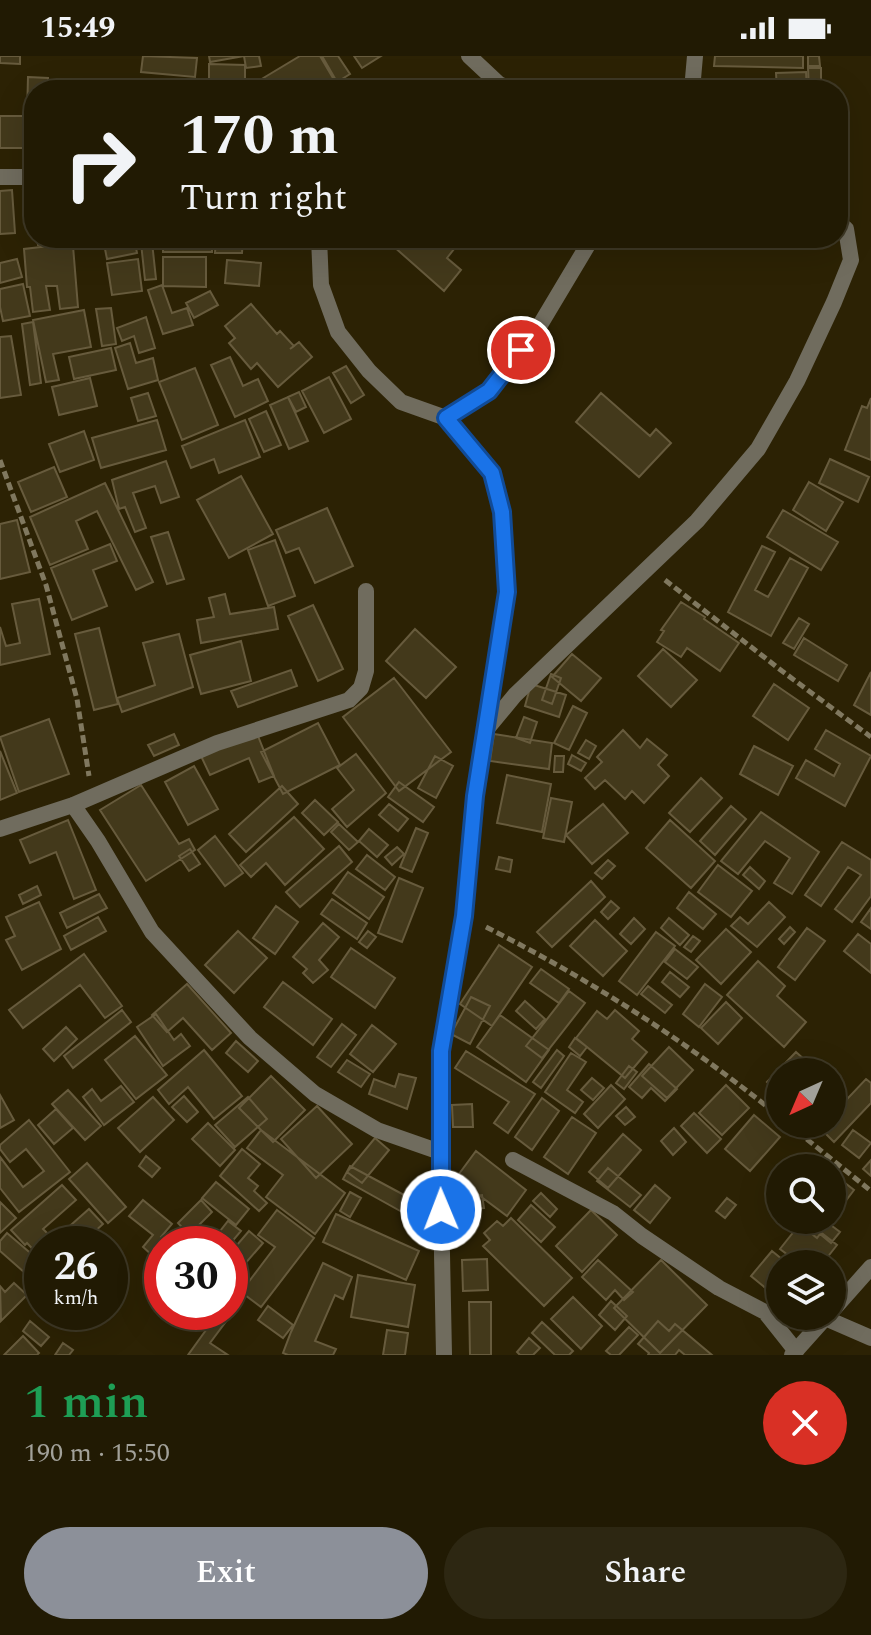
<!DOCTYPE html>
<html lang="en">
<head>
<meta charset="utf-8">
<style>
  :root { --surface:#211a03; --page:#2d2712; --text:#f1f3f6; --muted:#a2a19a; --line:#3e3825; --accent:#8c9099 }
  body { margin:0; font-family:Spectral,serif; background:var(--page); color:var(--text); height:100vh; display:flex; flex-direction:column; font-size:30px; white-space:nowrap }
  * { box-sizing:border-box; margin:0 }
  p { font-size:26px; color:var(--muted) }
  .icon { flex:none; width:44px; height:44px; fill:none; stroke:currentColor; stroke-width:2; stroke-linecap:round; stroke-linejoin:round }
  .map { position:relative; height:1299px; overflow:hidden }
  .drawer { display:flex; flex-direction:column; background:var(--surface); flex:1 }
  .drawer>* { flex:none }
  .top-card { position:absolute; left:24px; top:24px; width:824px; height:168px; border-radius:32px; box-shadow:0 8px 32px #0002,0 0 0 2px var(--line); background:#211a03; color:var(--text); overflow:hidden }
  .needle { width:52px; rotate:224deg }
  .buttons { position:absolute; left:766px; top:1002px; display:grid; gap:16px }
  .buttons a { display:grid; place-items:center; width:80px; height:80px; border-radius:50%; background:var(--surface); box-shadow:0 8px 32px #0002,0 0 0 2px var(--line); font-size:40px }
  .speed { position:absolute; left:24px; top:1170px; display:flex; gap:16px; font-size:40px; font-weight:700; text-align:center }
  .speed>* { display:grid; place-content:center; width:104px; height:104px; border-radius:50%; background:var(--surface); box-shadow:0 8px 32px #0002,0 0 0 2px var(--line); line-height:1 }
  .speed small { font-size:20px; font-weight:400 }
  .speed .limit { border:12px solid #d22; background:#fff; color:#111 }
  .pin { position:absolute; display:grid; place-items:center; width:68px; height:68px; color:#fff; margin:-34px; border:4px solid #fff; border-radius:50%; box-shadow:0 2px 8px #0007 }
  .me { position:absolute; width:88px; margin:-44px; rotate:359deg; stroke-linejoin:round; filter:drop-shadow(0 0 6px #0008) }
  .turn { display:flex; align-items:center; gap:28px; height:168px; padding:0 24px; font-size:36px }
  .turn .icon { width:104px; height:104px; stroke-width:2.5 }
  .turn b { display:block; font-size:56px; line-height:68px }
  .round { display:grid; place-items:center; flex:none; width:84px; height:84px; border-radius:42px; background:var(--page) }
  .headline { display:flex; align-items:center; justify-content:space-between; height:136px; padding:0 24px }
  h1 { font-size:48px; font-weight:600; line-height:60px; color:#1e9e55 }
  .button { display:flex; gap:16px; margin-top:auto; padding:16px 24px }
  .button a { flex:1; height:92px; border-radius:48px; background:var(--accent); color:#fff; font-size:32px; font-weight:600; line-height:92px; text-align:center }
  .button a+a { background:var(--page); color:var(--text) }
  .status { display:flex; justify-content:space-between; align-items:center; height:56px; padding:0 40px; background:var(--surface); direction:ltr }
  .status svg { height:22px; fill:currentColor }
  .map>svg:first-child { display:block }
</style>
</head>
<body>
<div class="status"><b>15:49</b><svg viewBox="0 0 49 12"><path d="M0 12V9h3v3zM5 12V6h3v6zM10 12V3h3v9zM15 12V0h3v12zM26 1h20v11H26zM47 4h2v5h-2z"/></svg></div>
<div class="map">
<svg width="871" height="1299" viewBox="0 0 871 1299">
  <rect width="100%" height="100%" fill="#2c2204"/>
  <path fill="#43391b" stroke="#675b3d" stroke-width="2" d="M0,0H20V8L0,7Z
    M143,0L197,2L195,21L141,16Z
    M209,0H259L261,10L246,12L244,0L210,6Z
    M300,0H320L340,34H266L260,24Z
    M322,0H338L350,18L337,26Z
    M354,0H381L362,12Z
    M715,0H803V12L714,10Z
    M808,0H819L820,10H808Z
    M209,8L245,9V34H209Z
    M808,12H821V29L827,28V34H809Z
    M806,16L807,34H777L776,17Z
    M28,21L48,22V34H34V92H0V60H27Z
    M34,133V173L29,174L23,134Z
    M12,134L15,177L0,178V135Z
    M37,182H99L38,189Z
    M134,182L137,197L107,203L103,183Z
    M163,182H212V196H163Z
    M216,182H243L242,197H215Z
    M384,182H451L458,188L447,202L461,214L444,235Z
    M152,186L156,223L145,224L141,187Z
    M73,190L78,251L60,253L57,230H46L50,254L33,256L30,231H27L24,193L41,191Z
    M163,201H206V231L163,230Z
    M17,203L22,221L0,227V207Z
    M138,203L142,235L112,239L107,207Z
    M227,204L261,207L259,230L225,227Z
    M23,228L30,260L3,265L0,251V233Z
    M162,229L172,257L187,252L193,269L163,278L148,234Z
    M210,235L218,249L194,262L186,247Z
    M251,248L277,278L280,275L294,290L290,293L299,286L312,301L278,331L257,307L251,313L229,287L235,282L225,270Z
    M111,252L116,288L102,290L96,253Z
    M84,254L91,291L53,298L59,324L46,326L33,264Z
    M146,261L155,292L139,297L134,280L122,285L117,272Z
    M33,266L41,327L30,329L22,268Z
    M11,280L21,339L0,342V281Z
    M130,287L136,307L153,302L158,324L128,333L115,292Z
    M111,292L116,314L74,323L69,301Z
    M230,301L243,330L258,323L268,345L235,361L211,309Z
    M346,310L364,339L351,347L333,317Z
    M195,312L218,369L182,384L159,326Z
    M329,321L351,363L324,377L302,335Z
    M90,322L97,350L59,359L52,331Z
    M299,336L306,351L296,356L288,341Z
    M148,337L156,360L138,365L131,342Z
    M601,337L650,380L656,373L671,387L639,421L576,366Z
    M288,341L308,385L289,393L270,349Z
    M871,342V404L845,394L862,350L867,352Z
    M266,355L281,389L264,396L249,363Z
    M157,364L166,394L101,412L92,382Z
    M245,364L260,401L219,417L214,403L191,412L182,390Z
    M84,375L94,404L60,416L49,388Z
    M830,403L869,421L858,446L819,427Z
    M166,405L179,441L161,447L155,430L133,437L146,472L135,476L125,451L119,453L112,424Z
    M54,411L67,441L31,456L18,426Z
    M241,420L273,478L229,502L197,444Z
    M809,426L843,446L826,475L793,454Z
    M105,427L153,526L136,534L97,455L76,465L88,493L50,509L30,461Z
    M327,452L353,510L315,527L299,492L286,497L276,474Z
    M783,454L838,486L821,514L767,481Z
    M17,464L30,516L0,523V468Z
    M168,476L184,523L167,528L151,481Z
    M275,484L295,540L268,550L248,494Z
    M110,488L117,505L93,514L107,550L72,564L51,512Z
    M762,490L775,496L755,534L768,541L790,502L808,512L771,580L728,556Z
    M225,538L230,558L274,551L278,573L201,587L197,564L214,561L209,542Z
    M39,543L50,598L0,609V571L6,590L20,587L12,548Z
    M681,546L705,561L704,563L739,587L720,615L687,592L681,601L657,586L664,575L661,574Z
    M313,549L343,613L318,625L288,560Z
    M799,562L809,568L794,593L783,587Z
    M99,572L118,648L94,654L75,578Z
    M415,573L456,611L426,642L386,605Z
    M179,578L193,631L122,656L117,642L155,629L143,587Z
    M804,582L847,609L838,625L794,599Z
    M241,585L251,625L201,638L190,599Z
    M663,593L697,624L671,651L638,620Z
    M572,598L601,622L581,645L552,621Z
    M291,614L297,630L238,651L231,635Z
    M871,616V659L854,649Z
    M551,618L561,622L552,648L542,644Z
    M394,622L451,696L399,735L343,661Z
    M531,628L566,639L559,661L525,650Z
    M774,628L809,652L788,684L753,660Z
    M573,650L587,657L569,694L554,687Z
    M524,661L537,666L530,687L516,682Z
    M49,663L69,718L19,736L0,681Z
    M318,667L340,709L283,738L261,696Z
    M623,674L640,692L647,683L667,699L658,709L669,720L644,747L632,735L625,743L605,724L595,733L585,722L602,706L597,701Z
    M826,674L871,700L845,750L796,722L806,704L834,720L840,708L815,693Z
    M256,675L274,720L259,726L249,702L210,719L201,700Z
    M174,678L179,689L154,700L148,689Z
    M494,678L552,687L549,713L490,705Z
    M586,684L596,690L589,703L578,697Z
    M754,690L793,710L778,739L740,718Z
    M0,695L17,737L0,744Z
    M356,698L386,737L347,771L332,753L354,734L337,712Z
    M572,699L586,707L581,715L568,708Z
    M435,700L453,710L436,742L418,732Z
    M555,700H564L563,716H554Z
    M194,710L218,753L188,769L165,726Z
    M507,719L551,728L542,776L497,767Z
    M701,722L722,742L690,776L669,757Z
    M399,726L434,751L423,766L388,741Z
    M141,729L179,788L189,783L195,794L146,825L100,754Z
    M282,730L298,748L246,796L229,778Z
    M551,742L572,746L564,786L543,782Z
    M315,744L338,766L324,779L302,757Z
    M389,748L408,763L398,775L379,759Z
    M603,748L628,777L592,808L566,779Z
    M731,750L746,763L715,799L700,785Z
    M761,756L819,796L792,838L774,827L790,802L765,785L738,818L721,805Z
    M294,761L324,793L285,829L266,807L251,821L240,809Z
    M68,764L96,834L74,843L56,796L30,807L20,784Z
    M670,764L715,805L691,832L646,792Z
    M339,768L358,786L349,794L331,776Z
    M416,772L428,777L412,816L400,811Z
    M369,773L388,789L377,801L359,785Z
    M215,780L243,817L225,830L198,794Z
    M842,786L871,804V840L852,866L835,853L861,819L848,811L821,850L805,839Z
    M339,790L352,806L300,851L286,836Z
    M397,791L404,798L392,809L385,801Z
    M190,793L200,808L189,815L179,800Z
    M367,799L395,821L385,834L356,813Z
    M499,801L512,804L510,816L496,813Z
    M608,804L615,810L602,823L595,817Z
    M718,809L752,835L731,861L698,836Z
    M750,811L765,825L759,833L743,819Z
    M348,816L384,841L369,863L333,837Z
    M399,822L423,832L402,886L378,877Z
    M591,825L605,841L552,891L537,876Z
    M37,830L41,839L23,848L19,839Z
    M689,836L716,858L703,873L677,852Z
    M99,838L107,852L67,872L60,857Z
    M332,843L367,867L357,883L321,858Z
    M611,845L619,852L608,863L601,856Z
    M39,846L61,893L22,914L6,884L15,880L6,861Z
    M769,846L785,861L757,891L731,870L740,861L748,868Z
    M276,850L298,866L275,898L253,882Z
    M871,852V873L861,866Z
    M98,861L106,875L71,894L64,880Z
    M634,862L645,873L631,888L620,878Z
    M669,862L689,879L680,889L661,872Z
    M595,864L627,895L603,920L570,890Z
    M323,867L339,881L319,904L328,914L313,927L303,917L307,913L293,901Z
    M790,871L795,876L784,888L779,883Z
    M807,872L825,885L795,924L778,911Z
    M726,873L751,896L721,928L696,904Z
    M238,875L267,902L234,937L205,909Z
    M368,875L376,881L367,892L359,886Z
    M656,876L675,890L637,939L619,925Z
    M858,878L871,888V917L844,895Z
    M693,880L700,885L691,896L684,891Z
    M499,889L532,911L492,970L460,948Z
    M351,892L395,922L375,952L331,921Z
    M675,893L698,911L687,923L665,906Z
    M84,898L122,950L105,962L80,929L23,972L9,954Z
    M758,905L785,930L777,940L806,966L784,991L727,939Z
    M541,913L569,933L559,947L530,927Z
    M670,916L689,931L680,941L662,926Z
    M283,926L332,963L313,989L264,951Z
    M187,928L231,977L212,994L183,962L167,976L152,959Z
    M705,928L722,941L699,971L683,958Z
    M648,930L672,949L665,957L641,938Z
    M569,935L585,947L542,1002L526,990Z
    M471,941L490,950L470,988L451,978Z
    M525,945L545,963L536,973L516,955Z
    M726,946L742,962L718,988L701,972Z
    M122,954L131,966L73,1012L64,1000Z
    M615,954L639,975L632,983L647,996L625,1022L576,982L597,955L607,963Z
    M156,958L174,984L181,978L190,990L163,1010L137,971Z
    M500,959L549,994L526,1026L477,991Z
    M342,968L356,979L331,1011L317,1001Z
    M372,969L396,988L373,1016L350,998Z
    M66,971L77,983L54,1005L43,993Z
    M135,980L167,1019L136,1043L105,1004Z
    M575,982L587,991L580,1000L569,991Z
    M236,985L258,1005L248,1016L226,997Z
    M669,991L693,1014L667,1042L642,1020Z
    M204,994L242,1040L214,1063L188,1031L169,1048L158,1034Z
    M557,994L564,1000L541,1032L533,1026Z
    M466,995L535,1038L508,1077L494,1067L509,1046L455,1012Z
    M796,996L815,1013L812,1016H780V1038L767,1026Z
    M571,997L586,1006L567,1034L583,1046L575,1057L545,1036Z
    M347,1004L370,1018L361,1031L338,1016Z
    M649,1008L677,1033L665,1045L651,1032L642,1042L629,1031Z
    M629,1010L637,1016L624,1033L616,1027Z
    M399,1018L416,1022L407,1053L369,1038L374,1023L395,1031Z
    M271,1020L305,1054L273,1086L239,1052Z
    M592,1022L604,1032L593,1044L581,1034Z
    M866,1023L871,1027V1047L834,1086L820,1072L824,1068H832V1059Z
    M611,1029L625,1043L598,1072L584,1058Z
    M726,1029L749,1052L722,1079L699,1057Z
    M121,1030L134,1046L104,1069L83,1041L92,1033L101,1045Z
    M68,1034L101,1070L85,1084L52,1048Z
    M0,1039L14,1064L0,1072Z
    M184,1040L198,1056L187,1066L172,1051Z
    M153,1041L174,1064L140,1096L118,1072Z
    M248,1041L267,1063L235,1091L215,1069Z
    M542,1042L559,1055L532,1094L515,1081Z
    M472,1048L473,1071H453L452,1049Z
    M317,1050L352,1088L316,1122L281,1083Z
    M626,1051L635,1061L625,1069L616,1060Z
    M56,1053L73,1072L54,1088L38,1069Z
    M694,1057L721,1083L707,1097L681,1070Z
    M754,1059L780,1081L750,1115L725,1093Z
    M572,1061L596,1077L568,1118L544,1101Z
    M29,1064L70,1116L19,1156L0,1132V1101L23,1131L44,1115L26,1093L10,1106L0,1093V1089Z
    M208,1067L235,1094L220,1110L192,1083Z
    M674,1072L686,1086L673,1099L661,1085Z
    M261,1074L345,1137L315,1178L266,1141L283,1119L247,1092Z
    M853,1074L871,1087L859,1102L842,1089Z
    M623,1078L641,1094L608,1132L589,1116Z
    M375,1082L389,1094L362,1127L347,1116Z
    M242,1093L260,1108L248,1122L258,1130L254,1135L267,1147L259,1155L220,1120Z
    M476,1095L526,1134L507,1160L456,1122Z
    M146,1100L160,1112L152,1121L139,1110Z
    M871,1104V1120L863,1113Z
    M87,1107L126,1151L108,1167L69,1123Z
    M350,1110L419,1147L411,1161L343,1123Z
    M608,1112L641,1139L630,1151L597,1125Z
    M832,1117L854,1134L832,1163Z
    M216,1126L249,1153L236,1169L202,1142Z
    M62,1129L76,1144L43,1173L54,1184L89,1153L103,1168L81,1188H42V1203L27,1187L25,1189L11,1174Z
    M655,1129L670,1142L650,1167L634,1154Z
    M350,1136L361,1142L350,1161L340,1155Z
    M541,1137L557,1153L550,1161L533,1145Z
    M482,1139L484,1152L465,1153L464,1141Z
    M727,1142L736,1149L725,1162L716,1155Z
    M143,1144L172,1168L161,1181L167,1187L162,1188V1193L155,1202L143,1191L153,1179L129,1160Z
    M201,1144L212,1156L189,1179L178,1167Z
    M0,1146L16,1162L0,1177Z
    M531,1149L555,1171L541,1186L518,1164Z
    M277,1154L314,1182L261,1251L241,1236L275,1191L258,1179Z
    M591,1154L617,1179L582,1216L556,1190Z
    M336,1158L419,1195L406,1224L323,1186Z
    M511,1162L572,1222L544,1250L483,1190L490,1184L484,1177L497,1165L503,1170Z
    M794,1164H831L828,1167L840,1176L831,1187L820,1178L817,1182Z
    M803,1164H805L837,1189L822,1208H800L780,1193Z
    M228,1165L241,1175L230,1188H210Z
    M249,1175L263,1187L230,1225V1197Z
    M7,1177L42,1207V1213L33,1224L0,1195V1185Z
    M772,1195L788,1208H780V1244L751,1220Z
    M487,1203L488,1234L463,1235L462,1204Z
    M598,1204L633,1236L624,1244L615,1234L606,1244L582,1221Z
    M661,1204L707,1249L660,1297L614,1252Z
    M323,1207L352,1221L343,1243L335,1239L315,1285L336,1293L333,1299H288L283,1297L291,1276Z
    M358,1219L415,1229L408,1271L351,1261Z
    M14,1227L27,1239L1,1265L0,1230L5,1236Z
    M573,1241L602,1270L581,1293L551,1263Z
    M611,1245L627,1260L615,1274L599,1259Z
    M469,1246H491V1299H470Z
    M268,1250L293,1269L283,1282L258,1264Z
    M230,1253L233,1256L210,1287L228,1299H188L219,1256H230Z
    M30,1265L49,1281L41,1290L23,1275Z
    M658,1265L669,1275L675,1268L712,1299H685L679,1294L675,1299H648L649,1297L638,1288Z
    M542,1266L573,1295L569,1299H555L532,1277Z
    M629,1271L638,1279L619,1299H611L606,1295Z
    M387,1274L408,1277L405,1299H383Z
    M23,1280L39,1297L37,1299H4Z
    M529,1282L540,1292L533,1299H520L517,1296Z
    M63,1287L73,1294L69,1299H55Z"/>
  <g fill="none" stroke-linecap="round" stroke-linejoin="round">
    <path stroke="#80785f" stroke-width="5" stroke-dasharray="8 4" stroke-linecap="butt" d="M0,404L46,529L77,643L89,720
      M665,524L782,615L871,681
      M486,871C591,924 689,987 780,1061
      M788,1068L871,1135"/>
    <path stroke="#706c5e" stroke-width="16" d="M469,0L499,28L511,34
      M692,34L695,0
      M0,121H34
      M319,182L321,229L338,276L369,315L401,346L446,362L492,417L502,456L507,536L486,672
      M446,362L489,335L537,274L592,182
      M73,749L98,785L152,876L250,982L315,1038L377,1074L440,1096
      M0,773L73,749L217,687L349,644L361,632L366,615V535
      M513,1104L613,1157L642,1180L719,1232L765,1256L796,1295
      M825,1262L871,1282
      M444,1299L440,1096L441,995L464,860L475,740L486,674L515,639L697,465L758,393L797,325L834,246L851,204L846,173L838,167"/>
    <path stroke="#706c5e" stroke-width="16" d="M832,1255L871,1211
      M792,1299L827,1260"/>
  </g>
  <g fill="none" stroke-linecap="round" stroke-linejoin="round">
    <g stroke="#114b97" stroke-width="20">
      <path id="route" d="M441,1154V995L464,860L475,740L507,536L502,456L492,417L446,362L489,335L521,294"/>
    </g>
    <use href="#route" stroke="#1a73e8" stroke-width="14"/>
  </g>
</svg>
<div class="buttons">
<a><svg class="needle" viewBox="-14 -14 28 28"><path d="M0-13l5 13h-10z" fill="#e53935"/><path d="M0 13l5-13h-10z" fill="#a2a19a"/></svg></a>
<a><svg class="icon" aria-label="search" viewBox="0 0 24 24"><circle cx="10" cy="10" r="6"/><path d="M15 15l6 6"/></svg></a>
<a><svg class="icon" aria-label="layers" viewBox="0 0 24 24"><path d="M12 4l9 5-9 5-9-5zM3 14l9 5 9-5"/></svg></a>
</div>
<div class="speed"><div>26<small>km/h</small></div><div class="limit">30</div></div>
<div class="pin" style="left:521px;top:294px;background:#d93025"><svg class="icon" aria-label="arrive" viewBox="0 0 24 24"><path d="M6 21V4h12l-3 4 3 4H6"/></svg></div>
<svg class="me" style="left:441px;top:1154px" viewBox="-20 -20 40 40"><circle r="17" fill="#1a73e8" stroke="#fff" stroke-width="3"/><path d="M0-11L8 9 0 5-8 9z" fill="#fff"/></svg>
<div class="top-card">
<div class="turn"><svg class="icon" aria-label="right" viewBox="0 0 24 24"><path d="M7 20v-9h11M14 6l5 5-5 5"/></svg><div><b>170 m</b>Turn right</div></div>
</div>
</div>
<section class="drawer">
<div class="headline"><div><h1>1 min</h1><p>190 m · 15:50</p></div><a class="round" style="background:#d93025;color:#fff"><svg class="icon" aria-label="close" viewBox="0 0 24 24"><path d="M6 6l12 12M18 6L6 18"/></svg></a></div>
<div class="button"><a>Exit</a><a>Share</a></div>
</section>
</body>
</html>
